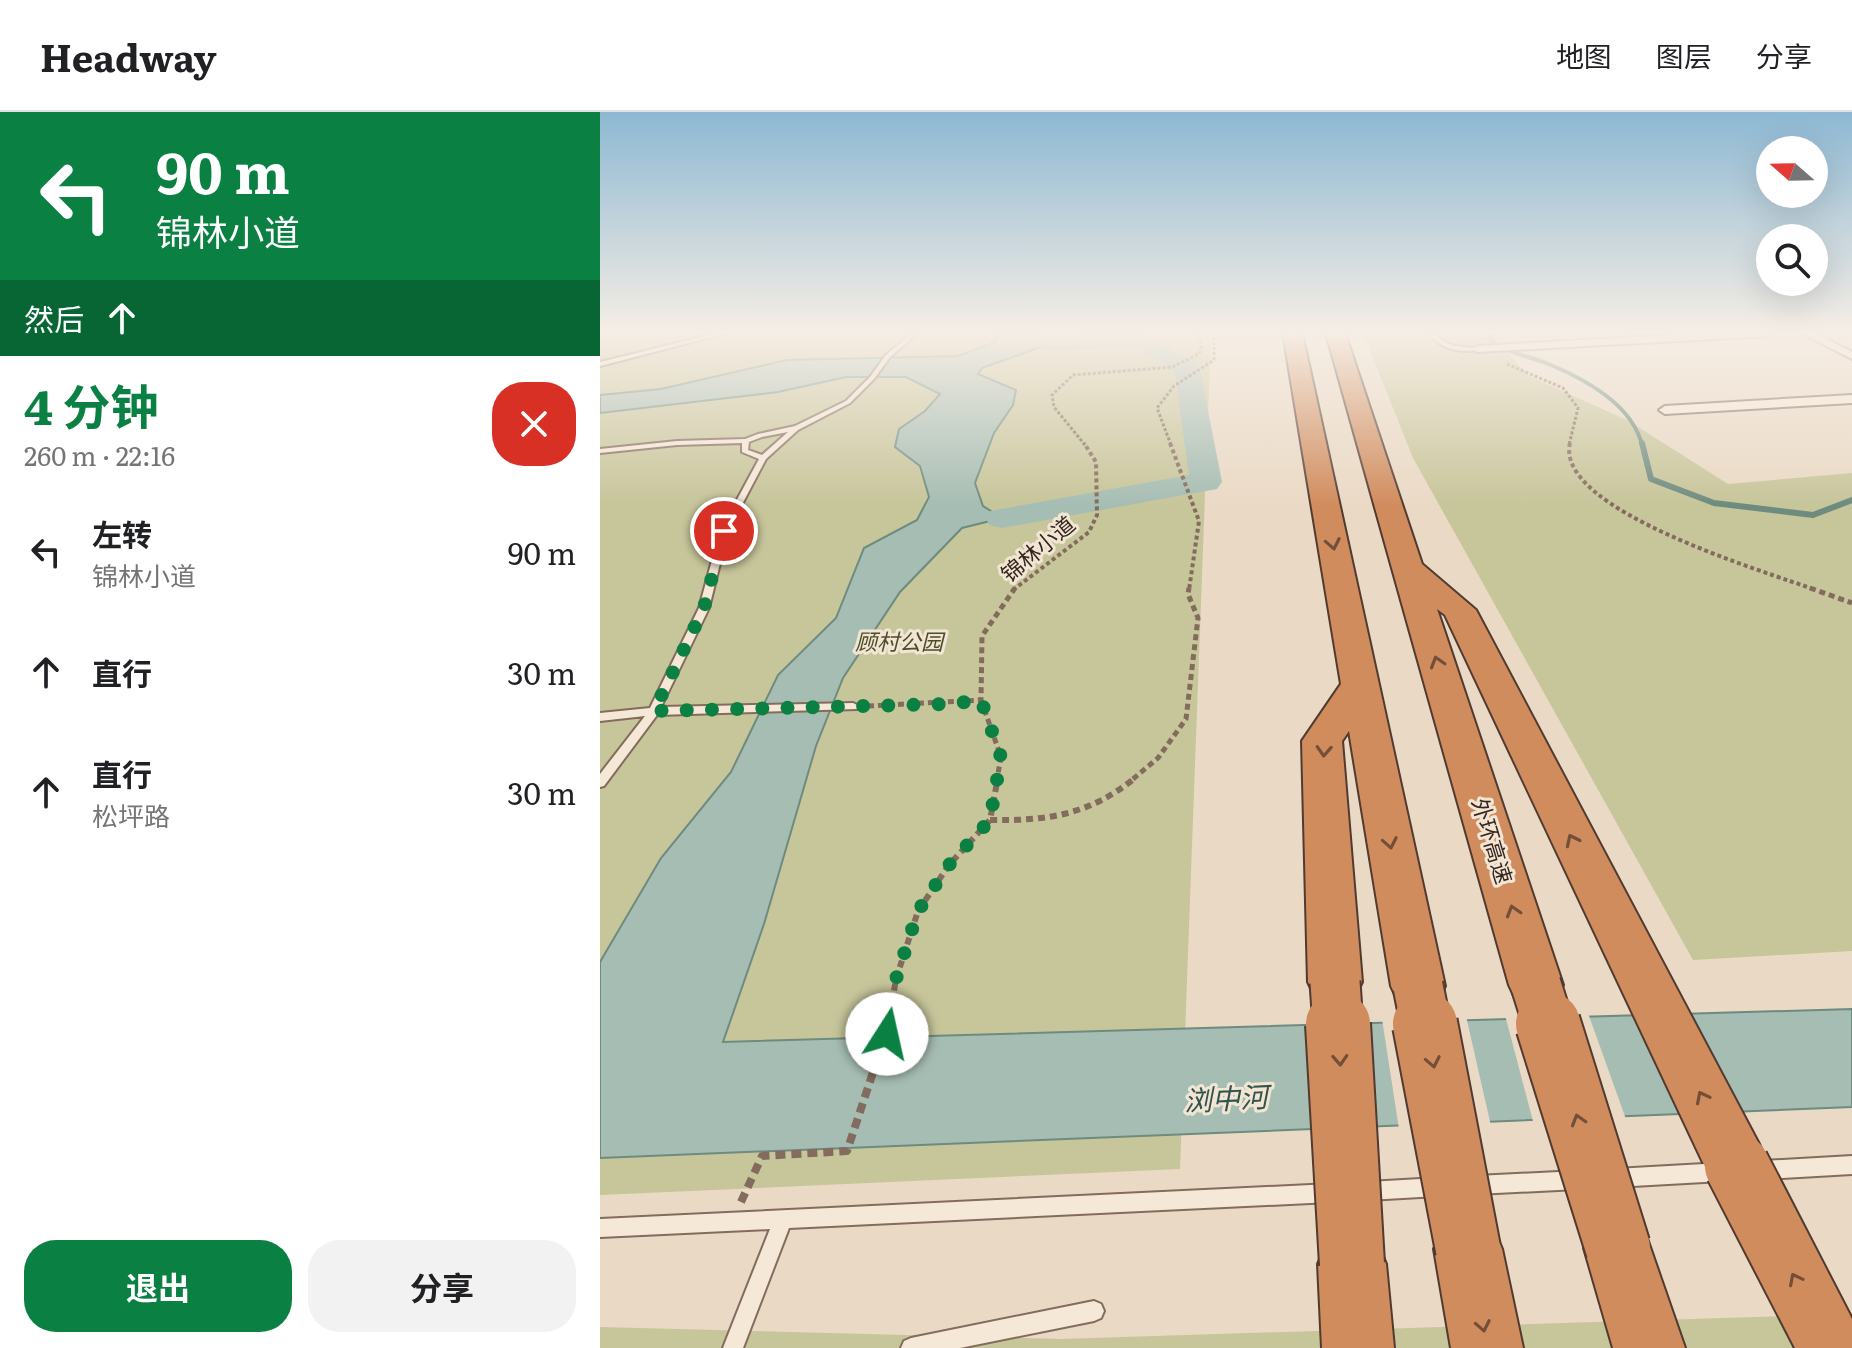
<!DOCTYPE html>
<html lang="zh">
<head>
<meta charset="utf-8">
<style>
  :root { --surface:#fff; --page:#f2f2f2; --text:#202124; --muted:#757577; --line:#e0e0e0; --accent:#0b8043 }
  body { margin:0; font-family:Literata,"Noto Sans SC",serif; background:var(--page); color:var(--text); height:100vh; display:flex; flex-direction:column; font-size:30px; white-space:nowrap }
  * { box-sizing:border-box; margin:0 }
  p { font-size:26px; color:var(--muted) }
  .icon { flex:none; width:44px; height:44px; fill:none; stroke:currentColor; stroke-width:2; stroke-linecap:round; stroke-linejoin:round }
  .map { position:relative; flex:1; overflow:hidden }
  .sheet { display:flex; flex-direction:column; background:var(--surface); width:600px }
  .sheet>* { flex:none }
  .banner { background:#0b8043; color:#fff; overflow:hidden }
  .needle { width:52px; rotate:290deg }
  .fabs { position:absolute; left:1156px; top:24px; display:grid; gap:16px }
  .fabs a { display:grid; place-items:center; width:72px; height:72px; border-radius:50%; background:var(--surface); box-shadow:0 8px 32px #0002; font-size:40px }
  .pin { position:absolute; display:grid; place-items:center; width:68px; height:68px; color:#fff; margin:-34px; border:4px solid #fff; border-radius:50%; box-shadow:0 2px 8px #0007 }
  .me { position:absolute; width:88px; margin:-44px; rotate:10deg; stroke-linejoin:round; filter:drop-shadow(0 0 6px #0008) }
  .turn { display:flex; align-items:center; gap:28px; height:168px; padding:0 24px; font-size:36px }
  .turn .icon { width:104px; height:104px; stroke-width:2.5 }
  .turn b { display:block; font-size:56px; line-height:68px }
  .then { display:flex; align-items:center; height:76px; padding:0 24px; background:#0003; gap:16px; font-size:30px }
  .round { display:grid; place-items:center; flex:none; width:84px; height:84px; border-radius:32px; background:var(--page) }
  .overview { display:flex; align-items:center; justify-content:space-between; height:136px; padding:0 24px }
  h1 { font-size:48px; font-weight:700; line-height:60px; color:var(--accent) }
  .cta { display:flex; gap:16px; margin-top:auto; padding:16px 24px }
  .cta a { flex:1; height:92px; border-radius:32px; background:var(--accent); color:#fff; font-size:32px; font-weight:700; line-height:92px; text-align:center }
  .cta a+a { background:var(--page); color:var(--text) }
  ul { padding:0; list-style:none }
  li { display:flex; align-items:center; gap:24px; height:120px; padding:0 24px }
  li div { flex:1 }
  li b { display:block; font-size:30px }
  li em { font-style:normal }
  header { display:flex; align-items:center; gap:48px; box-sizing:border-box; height:112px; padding:0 40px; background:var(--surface); border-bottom:2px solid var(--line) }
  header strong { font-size:38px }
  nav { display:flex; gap:44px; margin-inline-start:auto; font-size:28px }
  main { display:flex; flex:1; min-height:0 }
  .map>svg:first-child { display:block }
</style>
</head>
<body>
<header>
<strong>Headway</strong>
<nav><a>地图</a><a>图层</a><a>分享</a></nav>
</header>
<main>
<section class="sheet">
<div class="banner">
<div class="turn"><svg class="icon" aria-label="left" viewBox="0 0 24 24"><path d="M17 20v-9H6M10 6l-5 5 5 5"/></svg><div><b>90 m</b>锦林小道</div></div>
<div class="then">然后<svg class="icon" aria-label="ahead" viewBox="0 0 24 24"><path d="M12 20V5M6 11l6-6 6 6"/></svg></div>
</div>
<div class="overview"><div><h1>4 分钟</h1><p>260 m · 22:16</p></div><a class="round" style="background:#d93025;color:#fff"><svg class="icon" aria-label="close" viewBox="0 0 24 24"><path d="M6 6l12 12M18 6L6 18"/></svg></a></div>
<ul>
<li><svg class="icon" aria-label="left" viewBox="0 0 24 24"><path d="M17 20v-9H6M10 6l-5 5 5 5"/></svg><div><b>左转</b><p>锦林小道</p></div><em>90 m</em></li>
<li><svg class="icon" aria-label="ahead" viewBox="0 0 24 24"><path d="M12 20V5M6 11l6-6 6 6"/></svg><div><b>直行</b></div><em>30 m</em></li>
<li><svg class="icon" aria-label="ahead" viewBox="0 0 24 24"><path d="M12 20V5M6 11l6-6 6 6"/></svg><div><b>直行</b><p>松坪路</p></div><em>30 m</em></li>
</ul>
<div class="cta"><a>退出</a><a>分享</a></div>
</section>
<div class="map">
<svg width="1252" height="1236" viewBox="0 0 1252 1236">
  <rect width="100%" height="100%" fill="#ead9c5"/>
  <path fill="#c7c59a" d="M0,221H611L580,1057L0,1083Z
    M763,221H889L929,264L1027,308L1128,372L1252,361V839L1093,848L813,346Z
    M1252,1202V1236H0V1215L461,1227Z"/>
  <path fill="#a6bdb3" stroke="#6e8b7f" stroke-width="2" d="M397,221H438L435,227L449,232L382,256L378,262L416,278L413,293L394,321L375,371L383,394L402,406L362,416L300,480L243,566L216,634L164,812L123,930L1252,897V995L0,1046V850L61,746L131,660L178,563L236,506L264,436L317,408L329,385L320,354L295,335L299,317L325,299L340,282L306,265H246L178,280L0,301V283L61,277L187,248L358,244L395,230Z"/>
  <path fill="#ead9c5" d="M988,901L1027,1010L934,1013L905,903Z
    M866,904L891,1014L799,1017L782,907Z"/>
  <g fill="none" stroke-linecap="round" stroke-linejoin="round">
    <path stroke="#6e8b7f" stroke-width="4" d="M896,221L889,227C907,241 925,243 946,251C983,266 1032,292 1042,333"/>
    <path stroke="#6e8b7f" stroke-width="6" d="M1042,331L1051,367L1114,391L1213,403L1252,388"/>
    <path fill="#a6bdb3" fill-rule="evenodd" d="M543,221L596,253L600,258L622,370L617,377L402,416L390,413L385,406L390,399L589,363L575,261L537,235L449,239L441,237L437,232L441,227L449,225Z"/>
    <g stroke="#836b5d" stroke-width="4">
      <path id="lane" d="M118,221H127L0,254V250Z
        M312,221H318L290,245L274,267L250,291L198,318L166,347L128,419L109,496L61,595L253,591L257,593L258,595L257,597L57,603L4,674L0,675V662L45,604L0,609V601L50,596L99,496L120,419L159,347L142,340V331L77,333L0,341V337L77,329L145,327L158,322L195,314L246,289L270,265L286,243ZM188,320L162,343L148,338L149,330L162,325Z
        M828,221H833C850,238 860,233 880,237C860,242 841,237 828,221Z
        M1252,1044V1062L1163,1067L1157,1064L1154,1058L1157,1052L1163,1049Z
        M1122,1051L1128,1054L1131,1060L1128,1066L1122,1069L1015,1075L1009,1072L1006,1066L1009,1060L1015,1057Z
        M978,1059L984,1062L987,1068L984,1074L978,1077L876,1082L870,1079L867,1073L870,1067L876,1064Z
        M838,1066L844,1069L847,1075L844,1081L838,1084L768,1088L762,1085L759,1079L762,1073L768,1070Z
        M731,1072L737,1075L740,1081L737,1087L731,1090L189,1116L143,1236H123L170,1117L0,1125V1107Z
        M494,1189L501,1192L504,1199L501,1206L494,1209L360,1236H301L304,1229L311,1226Z"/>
    </g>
    <g stroke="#836b5d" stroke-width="4">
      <path id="street" d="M1107,221H1174L1169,224L877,240L872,237L877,234Z
        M1201,221H1215L1252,240V247Z
        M1252,283V291L1065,302L1059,298L1065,294Z"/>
    </g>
    <g stroke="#513b31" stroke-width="4">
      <path id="highway" d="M683,221H702L845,874L837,891L818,898L799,891L791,874L749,619L742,629L762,870L754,887L735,894L716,887L708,870L702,629L741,572Z
        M726,221H745L822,452L876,498L1159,1032L1169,1054L1159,1076L1137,1086L1115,1076L845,503L837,497L963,873L955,890L936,897L917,890L909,873Z
        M1018,1102L1042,1112L1085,1236H1013L984,1136L994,1112Z
        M868,1103L892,1113L902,1137L923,1236H851L834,1137L844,1113Z
        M752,1118L776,1128L786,1152L794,1236H722L718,1152L728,1128Z"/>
    </g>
    <path stroke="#836b5d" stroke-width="3" stroke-dasharray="3 2" stroke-linecap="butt" d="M907,252L963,276L978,296L969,333
      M485,333L454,295L452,283L473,263L572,255L599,242L602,233L598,221
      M571,333L557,296L574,274L614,248V221"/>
    <path stroke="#836b5d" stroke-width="4" stroke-dasharray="4 3" stroke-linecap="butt" d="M570,331L599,409L589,478
      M970,331C954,398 1167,460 1216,478
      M413,478L489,420L497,403L496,350L484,331"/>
    <path stroke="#836b5d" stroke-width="5" stroke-dasharray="6 4" stroke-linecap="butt" d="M1210,476L1252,491
      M381,588L401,645L397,667
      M268,594L381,588L382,524L415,476
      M533,667L558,646L586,607L598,506L588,482L589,476"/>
    <path stroke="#836b5d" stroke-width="6" stroke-dasharray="7 5" stroke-linecap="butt" d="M390,708C447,709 490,703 536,665
      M288,914L296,867L318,799L349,753L390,708L398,665"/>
    <path stroke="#836b5d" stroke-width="8" stroke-dasharray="10 6" stroke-linecap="butt" d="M141,1090L162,1044L247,1039L289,912"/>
    <use href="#lane" fill="#f5e8d7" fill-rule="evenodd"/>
    <use href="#street" fill="#f5e8d7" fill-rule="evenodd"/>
    <use href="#highway" fill="#d18c5e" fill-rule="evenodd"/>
    <g stroke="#513b31" stroke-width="53" stroke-linecap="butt">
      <path id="highway-bridge-far1" d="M735,870L738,914
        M936,873L949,914
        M818,874L826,914"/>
    </g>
    <g stroke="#513b31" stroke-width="68" stroke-linecap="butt">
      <path id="highway-bridge" d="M738,912L752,1152
        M825,912L868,1137
        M948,912L1018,1136
        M1137,1054L1231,1236"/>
    </g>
    <use href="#highway-bridge-far1" stroke="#d18c5e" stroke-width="49"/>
    <use href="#highway-bridge" stroke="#d18c5e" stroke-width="64"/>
  </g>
  <defs><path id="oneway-chevron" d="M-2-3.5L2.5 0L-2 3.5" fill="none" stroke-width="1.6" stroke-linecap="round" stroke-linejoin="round" transform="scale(2)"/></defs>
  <g stroke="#734f38">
    <use href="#oneway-chevron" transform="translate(733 432) rotate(79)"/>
    <use href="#oneway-chevron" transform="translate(837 550) rotate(-107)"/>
    <use href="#oneway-chevron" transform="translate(724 639) rotate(93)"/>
    <use href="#oneway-chevron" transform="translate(972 728) rotate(-116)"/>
    <use href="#oneway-chevron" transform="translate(790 731) rotate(79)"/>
    <use href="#oneway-chevron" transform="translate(913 799) rotate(-107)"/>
    <use href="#oneway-chevron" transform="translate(740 948) rotate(87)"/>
    <use href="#oneway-chevron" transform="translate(833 950) rotate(79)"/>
    <use href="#oneway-chevron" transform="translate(1102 985) rotate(-117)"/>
    <use href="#oneway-chevron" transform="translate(978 1008) rotate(-107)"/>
    <use href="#oneway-chevron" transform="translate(1195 1167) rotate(-117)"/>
    <use href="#oneway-chevron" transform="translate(883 1214) rotate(79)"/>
  </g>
  <linearGradient id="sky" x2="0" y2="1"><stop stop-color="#8db8d3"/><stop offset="0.56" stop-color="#f6eee5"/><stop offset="1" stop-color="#f6eee5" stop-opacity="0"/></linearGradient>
  <rect width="1252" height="394" fill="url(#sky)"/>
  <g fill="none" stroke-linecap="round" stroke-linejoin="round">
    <path stroke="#0b8043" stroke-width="14" stroke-dasharray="0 25.2" d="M124,419L104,496L54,599L350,592L381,588L401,645L390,708L349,753L318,799L296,867L287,922"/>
  </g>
  <g text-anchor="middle" stroke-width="6" stroke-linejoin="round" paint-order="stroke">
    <g font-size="22" fill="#34261f" stroke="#f2e5d4">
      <text transform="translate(438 437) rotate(-40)" y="8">锦林小道</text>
      <text transform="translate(892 729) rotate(73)" y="8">外环高速</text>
    </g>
    <g font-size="22" font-style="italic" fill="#4b4f28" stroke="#f2e5d4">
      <text x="299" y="538">顾村公园</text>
    </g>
    <g font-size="28" font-style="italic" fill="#30534b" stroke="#f2e5d4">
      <text transform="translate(626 987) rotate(-3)" y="10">浏中河</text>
    </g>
  </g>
</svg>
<div class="fabs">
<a><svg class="needle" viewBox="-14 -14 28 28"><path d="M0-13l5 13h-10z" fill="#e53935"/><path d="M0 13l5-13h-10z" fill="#757577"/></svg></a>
<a><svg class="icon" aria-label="search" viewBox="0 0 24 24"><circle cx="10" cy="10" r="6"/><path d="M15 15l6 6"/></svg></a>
</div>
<div class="pin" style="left:124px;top:419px;background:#d93025"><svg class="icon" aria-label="arrive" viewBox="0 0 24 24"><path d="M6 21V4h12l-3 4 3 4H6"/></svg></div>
<svg class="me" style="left:287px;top:922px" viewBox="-20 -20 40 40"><circle r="19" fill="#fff"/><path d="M0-13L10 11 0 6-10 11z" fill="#0b8043"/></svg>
</div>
</main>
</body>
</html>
